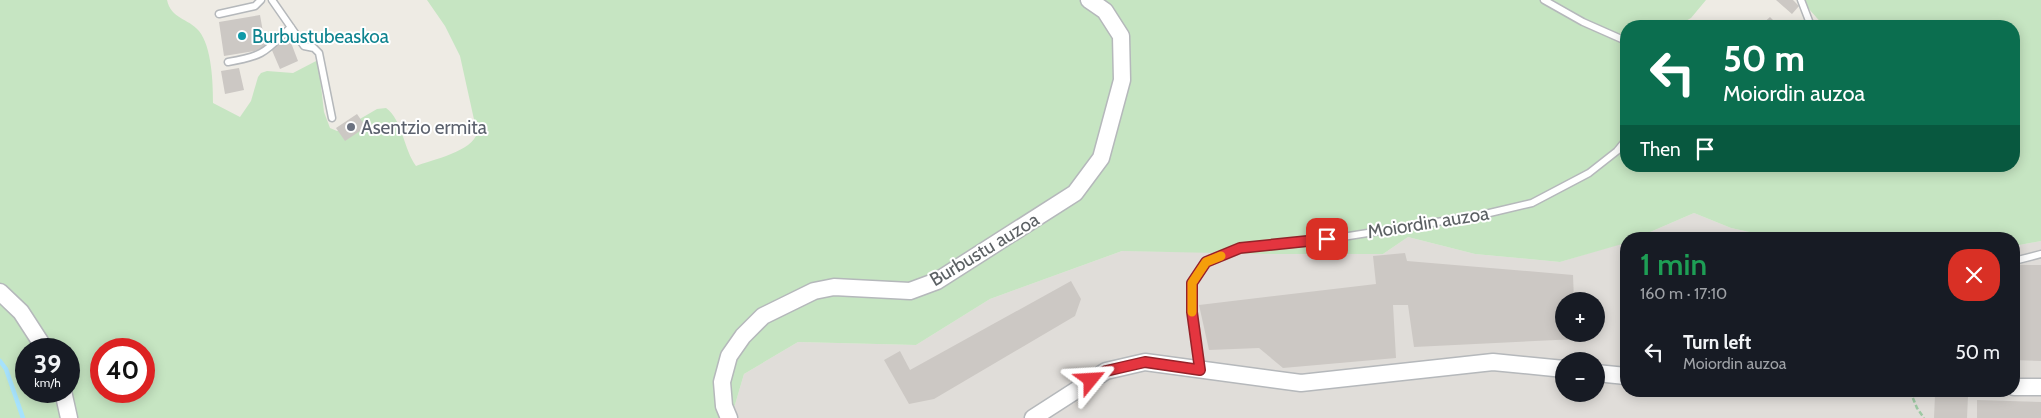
<!DOCTYPE html>
<html lang="en">
<head>
<meta charset="utf-8">
<style>
  :root { --surface:#171b24; --page:#242831; --text:#f1f3f6; --muted:#9ea1a6 }
  body { margin:0; font-family:Cabin,sans-serif; background:var(--page); color:var(--text); height:100vh; display:flex; flex-direction:column; font-size:19px; white-space:nowrap }
  * { box-sizing:border-box; margin:0 }
  p { font-size:16px; color:var(--muted) }
  .icon { flex:none; width:28px; height:28px; fill:none; stroke:currentColor; stroke-width:2; stroke-linecap:round; stroke-linejoin:round }
  .map { position:relative; flex:1; overflow:hidden }
  .details { position:absolute; left:1620px; top:232px; width:400px; height:165px; display:flex; flex-direction:column; background:var(--surface); border-radius:20px; box-shadow:0 2px 12px #0003 }
  .details>* { flex:none }
  .hud { position:absolute; left:1620px; top:20px; width:400px; height:152px; border-radius:20px; box-shadow:0 2px 12px #0003; background:#0b6e4f; color:#fff; overflow:hidden }
  .controls { position:absolute; left:1555px; top:292px; display:grid; gap:10px }
  .controls a { display:grid; place-items:center; width:50px; height:50px; border-radius:50%; background:var(--surface); box-shadow:0 2px 12px #0003; font-size:25px }
  .speed { position:absolute; left:15px; top:338px; display:flex; gap:10px; font-size:25px; font-weight:700; text-align:center }
  .speed>* { display:grid; place-content:center; width:65px; height:65px; border-radius:50%; background:var(--surface); box-shadow:0 2px 12px #0003; line-height:1 }
  .speed small { font-size:12px; font-weight:400 }
  .speed .limit { border:8px solid #d22; background:#fff; color:#111 }
  .pin { position:absolute; display:grid; place-items:center; width:42px; height:42px; color:#fff; margin:-21px; border-radius:10px; box-shadow:0 2px 8px #0006 }
  .me { position:absolute; width:55px; margin:-28px; rotate:63deg; stroke-linejoin:round; filter:drop-shadow(0 0 4px #0008) }
  .turn { display:flex; align-items:center; gap:18px; height:105px; padding:0 20px; font-size:22px }
  .turn .icon { width:65px; height:65px; stroke-width:2.5 }
  .turn b { display:block; font-size:35px; line-height:42px }
  .then { display:flex; align-items:center; height:48px; padding:0 20px; background:#0003; gap:10px; font-size:19px }
  .round { display:grid; place-items:center; flex:none; width:52px; height:52px; border-radius:20px; background:var(--page) }
  .overview { display:flex; align-items:center; justify-content:space-between; height:85px; padding:0 20px }
  h1 { font-size:30px; font-weight:600; line-height:38px; color:#1e9e55 }
  ul { padding:0; list-style:none }
  li { display:flex; align-items:center; gap:15px; height:70px; padding:0 20px }
  li div { flex:1 }
  li b { display:block; font-size:19px }
  li em { font-style:normal }
  .map>svg:first-child { display:block }
</style>
</head>
<body>
<div class="map">
<svg width="2041" height="418" viewBox="0 0 2041 418">
  <rect width="100%" height="100%" fill="#eeebe4"/>
  <path fill="#e0ddd9" fill-rule="evenodd" d="M1694,213L1731,228L1781,239H1634Z
    M1408,237L1475,254L1560,262L1626,242V391H2014V246L2041,241V418H735L734,408L744,374L798,342L916,345L990,299L1122,251L1383,254ZM1564,301H1596V334H1564ZM1564,361H1596V394H1564Z"/>
  <path fill="#c6e5c2" fill-rule="evenodd" d="M0,0H167C171,19 188,18 199,31C212,47 213,84 213,103L240,117L251,101L258,77L261,73L267,71L293,73L318,60L324,112L330,128L337,131L341,130L377,109L386,108C402,119 404,150 416,166C432,160 473,151 477,133L460,56L445,26L427,0H1706L1691,18L1677,26H1626V166H2014V26H1824L1801,0H2041V241L2014,246V239H1781L1731,228L1694,213L1634,239H1626V242L1622,244L1560,262L1475,254L1408,237L1383,254H1265L1122,251L990,299L916,345L798,342L744,374L734,408L735,418H0ZM26,349H69V391H26ZM101,349H144V391H101Z"/>
  <g fill="none" stroke-linecap="round" stroke-linejoin="round">
    <path stroke="#a6e2fc" stroke-width="4.5" d="M0,361L6,369L23,418"/>
  </g>
  <path fill="#ccc8c4" d="M1776,0H1793L1799,6L1792,14Z
    M260,15L266,49L224,56L219,22Z
    M1770,17L1779,26H1760Z
    M290,40L298,61L280,69L271,48Z
    M239,68L244,90L225,94L221,71Z
    M357,114L366,127L345,141L336,128Z
    M1405,253L1407,261L1573,275L1574,301H1564V334H1576L1577,339L1414,347L1408,305H1393L1396,358L1283,368L1259,348L1209,350L1199,305L1376,284L1373,256Z
    M2019,265H2041V361L2014,360V267Z
    M1071,281L1081,299L1075,316L934,399L909,404L884,360L900,351L910,370Z
    M1935,395L1968,396L1967,418H1934Z
    M1977,400L2041,402V418H1977Z"/>
  <g fill="none" stroke-linecap="round" stroke-linejoin="round">
    <g stroke="#b5b8bb" stroke-width="9">
      <path id="service" d="M272,0L304,46L314,48L319,53L332,118
        M1544,0L1583,22L1626,41
        M1801,0L1811,26
        M219,14L255,6L261,0
        M228,62C264,56 265,52 291,27
        M2014,261L2041,254
        M1200,369L1192,312L1191,283L1206,263L1240,248L1311,242L1481,215L1532,203L1589,173L1617,151L1626,140"/>
    </g>
    <g stroke="#b5b8bb" stroke-width="19">
      <path id="tertiary" d="M0,292L21,312L45,349
        M1596,373L1626,376
        M2014,387H2041
        M63,391L69,418
        M729,418L724,406L722,382L729,356L743,336L763,316L814,291L834,287L910,291L937,281L1075,193L1101,158L1122,80L1121,36L1105,11L1089,0
        M1033,418L1106,371L1145,362L1301,383L1493,362L1564,369"/>
    </g>
    <path stroke="#9cc9a2" stroke-width="2.5" stroke-dasharray="5 2.5" stroke-linecap="butt" d="M1910,391L1917,408L1924,418"/>
    <use href="#service" stroke="#fff" stroke-width="6"/>
    <use href="#tertiary" stroke="#fff" stroke-width="16"/>
  </g>
  <g fill="none" stroke-linecap="round" stroke-linejoin="round">
    <g stroke="#942229" stroke-width="12">
      <path id="route" d="M1091,380L1106,371L1145,362L1200,370L1192,312V283L1206,262L1240,248L1327,239"/>
    </g>
    <use href="#route" stroke="#e4353f" stroke-width="9"/>
    <path stroke="#f59e0b" stroke-width="9" d="M1192,312V283L1206,262L1221,256"/>
  </g>
  <circle fill="#0f9aa8" stroke="#fff" stroke-width="2" cx="242" cy="36" r="5"/>
  <circle fill="#6b7280" stroke="#fff" stroke-width="2" cx="351" cy="127" r="5"/>
  <g text-anchor="middle" stroke-width="4" stroke-linejoin="round" paint-order="stroke">
    <g font-size="19" fill="#0d838f" stroke="#fff" text-anchor="start">
      <text x="252" y="43">Burbustubeaskoa</text>
    </g>
    <g font-size="19" fill="#5b616d" stroke="#fff" text-anchor="start">
      <text x="361" y="134">Asentzio ermita</text>
    </g>
    <g font-size="19" fill="#5c6164" stroke="#fff">
      <text transform="translate(1428 222) rotate(-9)" y="7">Moiordin auzoa</text>
      <text transform="translate(984 249) rotate(-31)" y="7">Burbustu auzoa</text>
    </g>
  </g>
</svg>
<div class="controls">
<a>+</a>
<a>−</a>
</div>
<div class="speed"><div>39<small>km/h</small></div><div class="limit">40</div></div>
<div class="pin" style="left:1327px;top:239px;background:#d93025"><svg class="icon" aria-label="arrive" viewBox="0 0 24 24"><path d="M6 21V4h12l-3 4 3 4H6"/></svg></div>
<svg class="me" style="left:1091px;top:380px" viewBox="-20 -20 40 40"><path d="M0-17L14 15 0 8-14 15z" fill="#e4353f" stroke="#fff" stroke-width="4"/></svg>
<div class="hud">
<div class="turn"><svg class="icon" aria-label="left" viewBox="0 0 24 24"><path d="M17 20v-9H6M10 6l-5 5 5 5"/></svg><div><b>50 m</b>Moiordin auzoa</div></div>
<div class="then">Then<svg class="icon" aria-label="arrive" viewBox="0 0 24 24"><path d="M6 21V4h12l-3 4 3 4H6"/></svg></div>
</div>
<section class="details">
<div class="overview"><div><h1>1 min</h1><p>160 m · 17:10</p></div><a class="round" style="background:#d93025;color:#fff"><svg class="icon" aria-label="close" viewBox="0 0 24 24"><path d="M6 6l12 12M18 6L6 18"/></svg></a></div>
<ul>
<li><svg class="icon" aria-label="left" viewBox="0 0 24 24"><path d="M17 20v-9H6M10 6l-5 5 5 5"/></svg><div><b>Turn left</b><p>Moiordin auzoa</p></div><em>50 m</em></li>
</ul>
</section>
</div>
</body>
</html>
